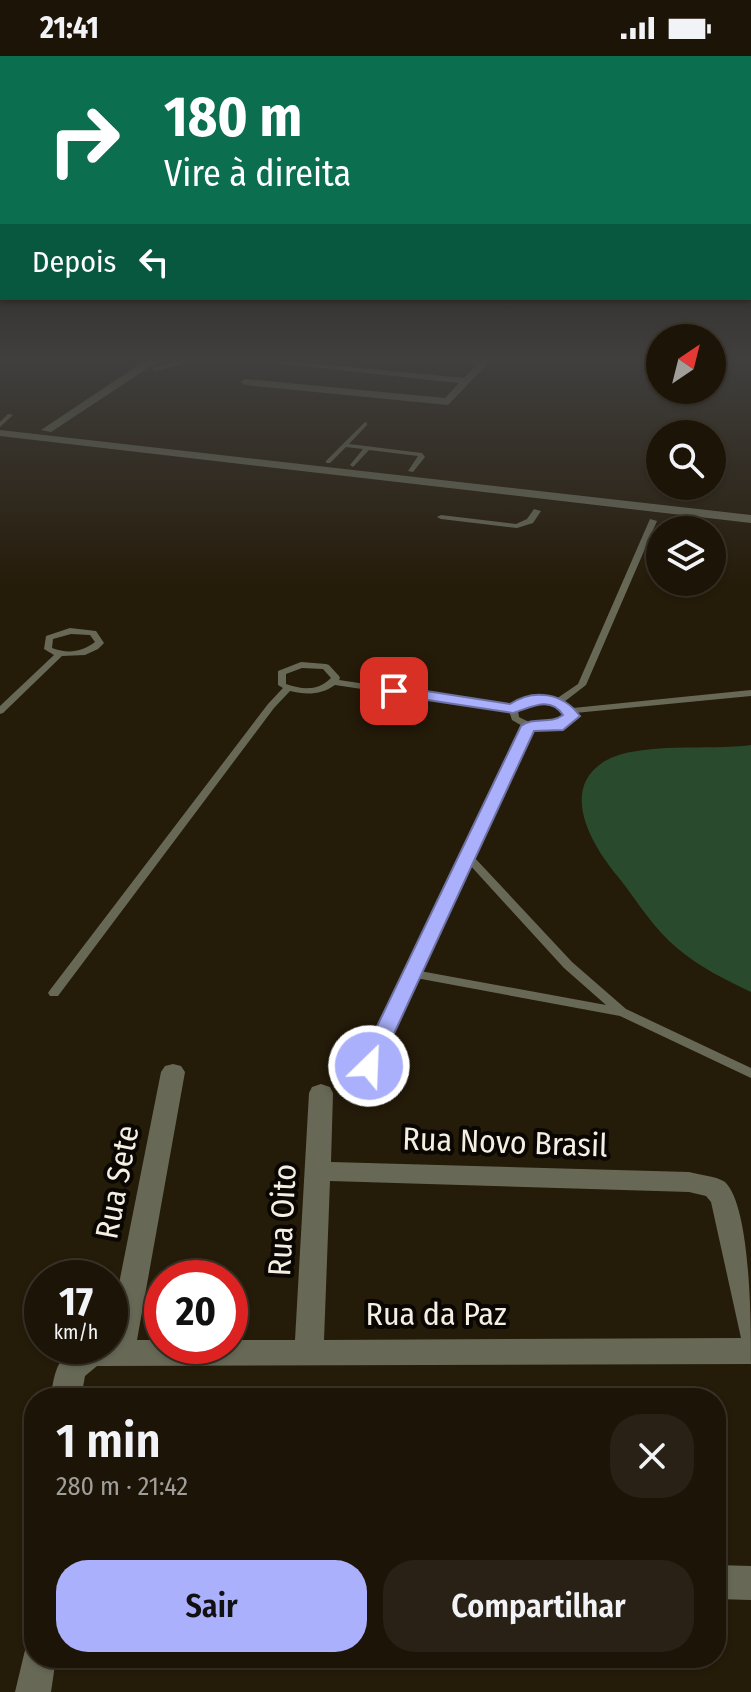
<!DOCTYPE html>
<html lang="pt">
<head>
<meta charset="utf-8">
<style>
  :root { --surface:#1c1407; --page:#292115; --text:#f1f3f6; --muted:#a09e9b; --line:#3a3328; --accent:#aab0fb }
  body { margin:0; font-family:"Fira Sans Condensed",sans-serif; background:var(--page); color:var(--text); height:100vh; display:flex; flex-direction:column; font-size:30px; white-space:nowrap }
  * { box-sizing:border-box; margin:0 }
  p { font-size:26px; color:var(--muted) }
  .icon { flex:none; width:44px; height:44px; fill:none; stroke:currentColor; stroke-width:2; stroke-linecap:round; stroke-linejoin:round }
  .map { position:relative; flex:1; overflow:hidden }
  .sheet { position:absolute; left:24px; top:1332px; width:702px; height:280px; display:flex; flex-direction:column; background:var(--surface); border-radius:32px; box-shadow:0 2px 6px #0004,0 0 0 2px var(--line) }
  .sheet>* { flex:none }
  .banner { position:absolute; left:0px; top:0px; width:752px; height:244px; box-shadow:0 2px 6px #0004,0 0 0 2px var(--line); background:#0b6e4f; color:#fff; overflow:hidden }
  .needle { width:52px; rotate:35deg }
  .tools { position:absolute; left:646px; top:268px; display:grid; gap:16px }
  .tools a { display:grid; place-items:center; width:80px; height:80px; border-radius:50%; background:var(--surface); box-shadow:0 2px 6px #0004,0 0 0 2px var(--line); font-size:40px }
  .speed { position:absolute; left:24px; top:1204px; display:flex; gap:16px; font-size:40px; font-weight:700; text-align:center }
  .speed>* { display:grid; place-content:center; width:104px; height:104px; border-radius:50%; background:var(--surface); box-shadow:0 2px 6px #0004,0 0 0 2px var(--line); line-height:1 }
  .speed small { font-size:20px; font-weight:400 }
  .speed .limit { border:12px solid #d22; background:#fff; color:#111 }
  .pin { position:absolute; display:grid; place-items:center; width:68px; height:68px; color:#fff; margin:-34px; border-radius:16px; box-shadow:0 4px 12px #0006 }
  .me { position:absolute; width:88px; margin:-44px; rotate:24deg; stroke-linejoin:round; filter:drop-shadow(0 0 6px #0008) }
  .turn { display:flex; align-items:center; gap:28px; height:168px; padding:0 32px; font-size:36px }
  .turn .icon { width:104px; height:104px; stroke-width:2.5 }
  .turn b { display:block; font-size:56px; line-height:68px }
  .then { display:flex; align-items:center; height:76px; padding:0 32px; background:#0003; gap:16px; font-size:30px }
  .round { display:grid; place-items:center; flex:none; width:84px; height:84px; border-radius:32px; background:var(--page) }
  .head { display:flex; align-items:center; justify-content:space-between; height:136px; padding:0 32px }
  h1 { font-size:48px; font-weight:600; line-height:60px }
  .action { display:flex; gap:16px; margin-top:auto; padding:16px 32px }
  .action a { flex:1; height:92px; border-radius:32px; background:var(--accent); color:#111; font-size:32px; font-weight:600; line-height:92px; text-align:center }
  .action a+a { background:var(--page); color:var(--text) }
  .status { display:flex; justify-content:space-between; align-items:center; height:56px; padding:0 40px; background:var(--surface); direction:ltr }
  .status svg { height:22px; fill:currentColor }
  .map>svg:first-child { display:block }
</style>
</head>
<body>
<div class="status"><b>21:41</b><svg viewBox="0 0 49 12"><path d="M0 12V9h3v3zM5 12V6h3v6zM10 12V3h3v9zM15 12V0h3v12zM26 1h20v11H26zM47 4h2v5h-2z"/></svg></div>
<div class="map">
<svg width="751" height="1636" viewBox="0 0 751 1636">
  <rect width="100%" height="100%" fill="#251b09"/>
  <path fill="#294a2c" d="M751,689V936C726,924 699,911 677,892C653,872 638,846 619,822C594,792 557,734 605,705C640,685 710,695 751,689Z"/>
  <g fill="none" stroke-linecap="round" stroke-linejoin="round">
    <path fill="#676956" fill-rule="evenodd" d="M8,358L13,359L0,371V366Z
      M365,366L367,367V369L349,388L422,397L425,401L413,416L408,415L418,400L369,394L353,411L350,409L363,393L346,391L330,407H326V405Z
      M534,453L541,455L533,467L517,472L441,463L437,461L441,459L516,468L527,463Z
      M650,463L657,465L586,629L564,646L573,652L751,634V640L575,657L573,666C560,674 547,676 532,673L473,800L572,906L626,953L751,1012V1022L620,960L416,922L376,1010L374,1013H364L362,1010L406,919L404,917L408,914L462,800L461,798L465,795L524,671L512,664L509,655L335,629C321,639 306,639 290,635L274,652L58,940H50L48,937L50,934L268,648L283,632L278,629V615L301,606L326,608L329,609L339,620L340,622L339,624L512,650L536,640L556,643L578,628ZM302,612L323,613L331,622C318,635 303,634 286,628V618ZM537,646L555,648L566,656L565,663C549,672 535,670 519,661L518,654ZM469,808L564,912L606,949L420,915Z
      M70,572L96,575L104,587L98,593L85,599L62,600L3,657L0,658V650L54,599L44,593L46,580ZM71,578L90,579L95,586C82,596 68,598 52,592L53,583Z"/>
    <path fill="#676956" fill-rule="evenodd" d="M156,303H172L151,310L51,376L41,374L143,306Z
      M186,303H204L156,315L151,312Z
      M236,303H269L464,322L477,308L449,303H492L448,349L245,329L240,326L245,323L445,342L459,327Z
      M0,374L751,459V467L0,380Z
      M173,1008L181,1010L185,1016L137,1284H162V1290H230V1284H295L309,1037L312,1031L321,1028L330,1031L333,1037L331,1106L689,1116C700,1119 716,1120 725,1126C751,1151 751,1269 751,1308L97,1310L85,1320L81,1342H51C56,1297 67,1290 110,1290V1273L161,1016L165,1010ZM330,1125L689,1136L706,1140L711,1146L741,1282L324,1284Z
      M716,1509L751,1510V1544L716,1543Z
      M34,1586V1602H56L51,1636H15L26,1590Z"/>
  </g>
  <linearGradient id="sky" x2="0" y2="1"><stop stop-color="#140f05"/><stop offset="0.57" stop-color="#403f3e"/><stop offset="1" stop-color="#403f3e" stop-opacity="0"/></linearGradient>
  <rect width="751" height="532" fill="url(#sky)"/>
  <path fill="#aab0fb" stroke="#6e72a3" stroke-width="2" d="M394,630L510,648C534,632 563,637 580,660L563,674L534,675L379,1010L369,1018L358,1010L521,670C533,660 550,669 563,659C550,639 530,652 513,657L388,638L386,635Z"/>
  <g text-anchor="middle" stroke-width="8" stroke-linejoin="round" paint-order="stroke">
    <g font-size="32" fill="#f5efe3" stroke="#0a0602">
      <text transform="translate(505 1086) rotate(2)" y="11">Rua Novo Brasil</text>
      <text transform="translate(117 1126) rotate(-79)" y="11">Rua Sete</text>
      <text transform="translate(282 1164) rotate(-87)" y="11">Rua Oito</text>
      <text x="436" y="1269">Rua da Paz</text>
    </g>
  </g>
</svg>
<div class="tools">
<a><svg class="needle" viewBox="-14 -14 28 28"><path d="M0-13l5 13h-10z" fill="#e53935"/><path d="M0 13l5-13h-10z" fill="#a09e9b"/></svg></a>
<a><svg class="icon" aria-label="search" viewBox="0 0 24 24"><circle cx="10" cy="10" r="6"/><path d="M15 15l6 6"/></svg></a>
<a><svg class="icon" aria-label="layers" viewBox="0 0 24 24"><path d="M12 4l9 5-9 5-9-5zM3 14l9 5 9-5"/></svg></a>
</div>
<div class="speed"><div>17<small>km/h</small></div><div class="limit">20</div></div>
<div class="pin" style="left:394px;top:635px;background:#d93025"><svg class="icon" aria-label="arrive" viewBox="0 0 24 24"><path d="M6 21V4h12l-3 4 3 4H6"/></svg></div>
<svg class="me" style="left:369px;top:1010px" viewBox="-20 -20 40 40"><circle r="17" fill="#aab0fb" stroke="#fff" stroke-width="3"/><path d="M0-11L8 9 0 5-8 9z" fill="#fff"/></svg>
<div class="banner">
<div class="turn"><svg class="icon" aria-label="right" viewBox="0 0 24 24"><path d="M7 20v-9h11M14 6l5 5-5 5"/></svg><div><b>180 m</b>Vire à direita</div></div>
<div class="then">Depois<svg class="icon" aria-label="left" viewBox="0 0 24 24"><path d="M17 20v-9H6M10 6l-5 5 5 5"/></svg></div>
</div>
<section class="sheet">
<div class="head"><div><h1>1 min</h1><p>280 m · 21:42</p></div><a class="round"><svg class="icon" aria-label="close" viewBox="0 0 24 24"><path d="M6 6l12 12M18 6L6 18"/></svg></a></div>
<div class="action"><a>Sair</a><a>Compartilhar</a></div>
</section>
</div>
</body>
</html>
